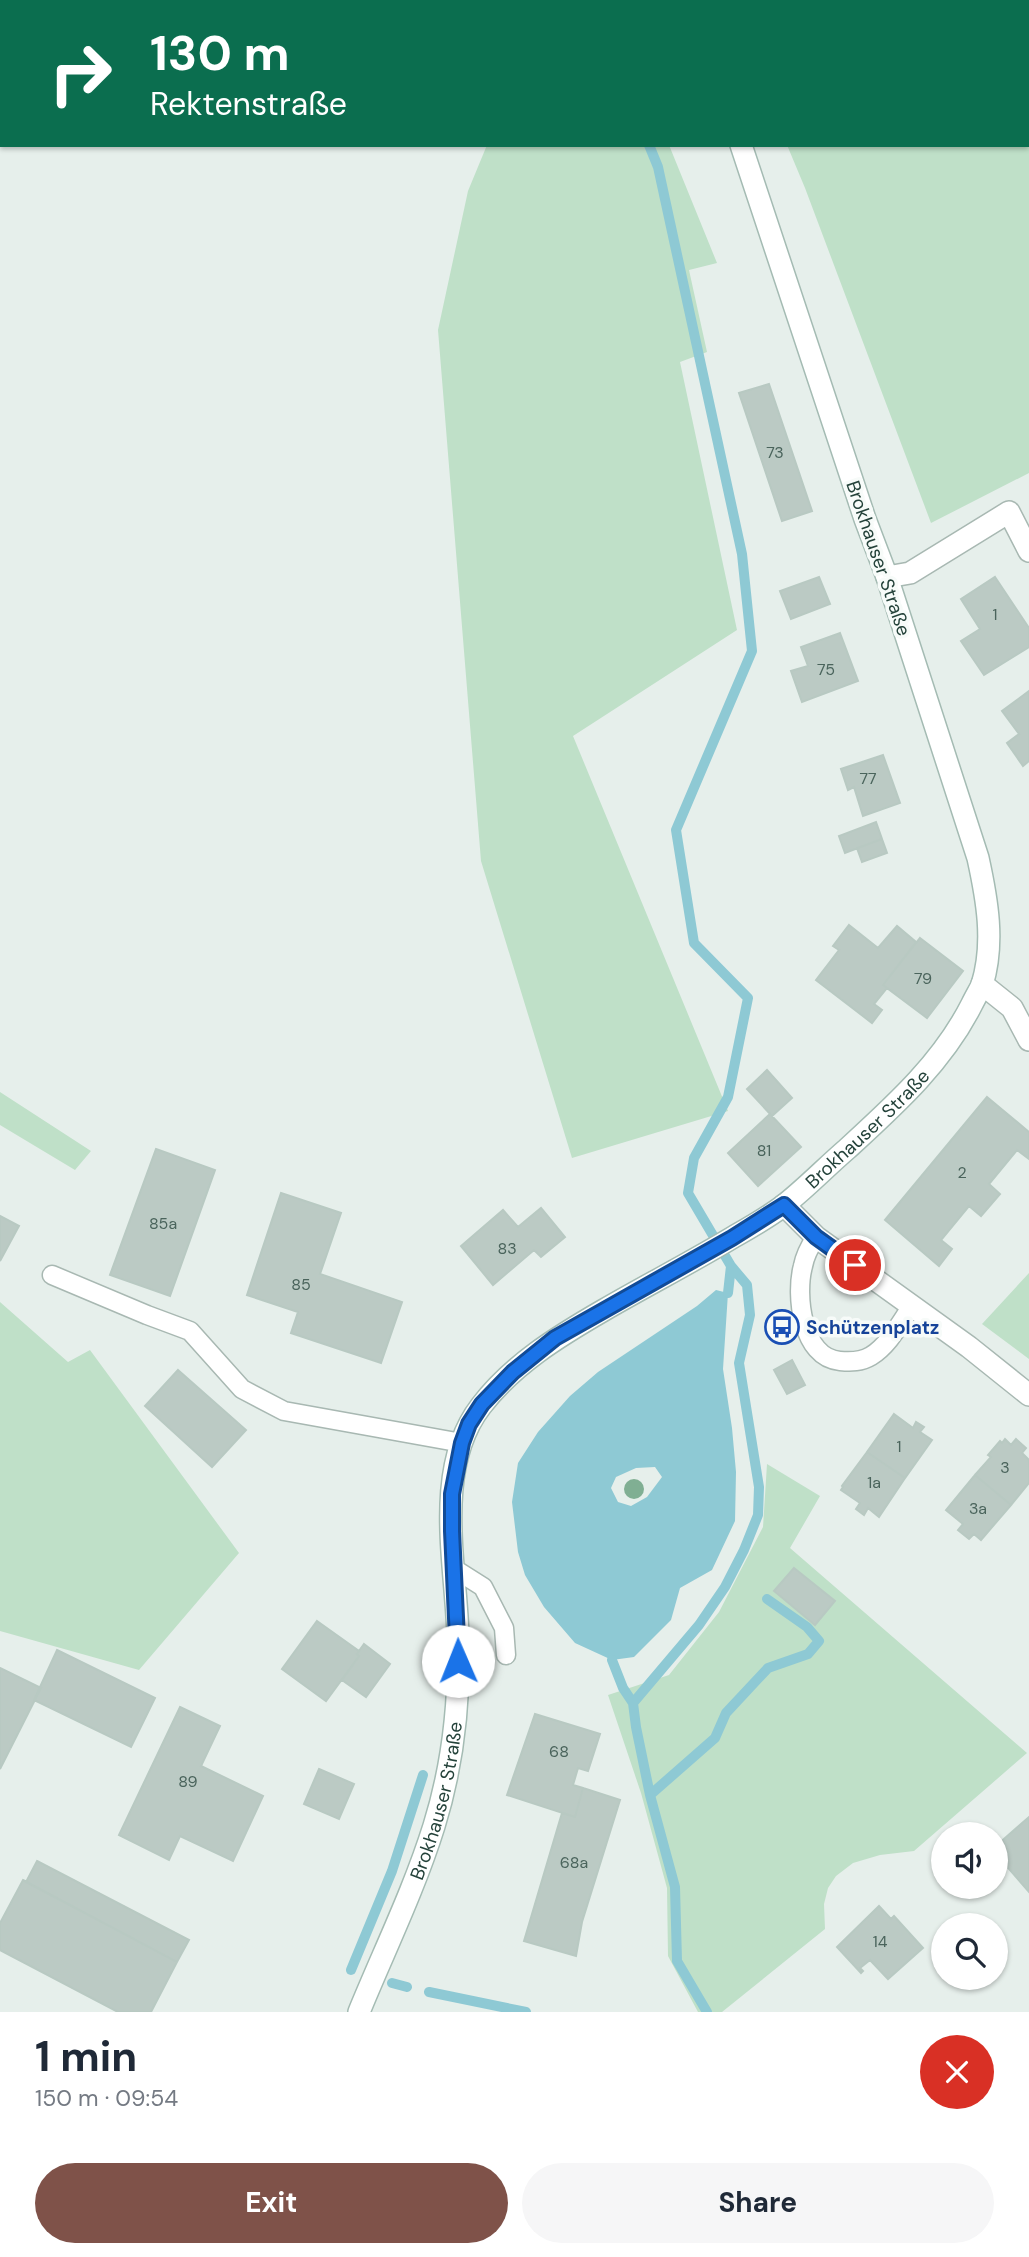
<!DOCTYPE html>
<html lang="en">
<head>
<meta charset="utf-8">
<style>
  :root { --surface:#fff; --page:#f6f6f7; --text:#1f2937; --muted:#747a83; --accent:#7f5249 }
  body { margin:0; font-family:"DM Sans",sans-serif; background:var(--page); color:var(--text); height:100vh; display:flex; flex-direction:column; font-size:26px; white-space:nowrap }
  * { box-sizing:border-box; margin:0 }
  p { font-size:23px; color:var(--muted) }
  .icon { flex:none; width:38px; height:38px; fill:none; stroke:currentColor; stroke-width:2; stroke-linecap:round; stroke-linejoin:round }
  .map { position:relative; height:2012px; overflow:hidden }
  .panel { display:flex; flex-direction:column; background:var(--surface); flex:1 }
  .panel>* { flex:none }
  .top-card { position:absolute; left:0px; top:0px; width:1029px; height:147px; box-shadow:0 2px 5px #0004; background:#0b6e4f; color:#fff; overflow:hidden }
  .fabs { position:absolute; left:931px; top:1822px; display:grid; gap:14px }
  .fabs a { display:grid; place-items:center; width:77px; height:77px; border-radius:50%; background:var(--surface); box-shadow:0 2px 5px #0004; font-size:35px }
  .pin { position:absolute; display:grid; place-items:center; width:60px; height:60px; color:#fff; margin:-30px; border:4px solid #fff; border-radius:50%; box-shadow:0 2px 7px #0007 }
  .me { position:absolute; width:77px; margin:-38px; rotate:359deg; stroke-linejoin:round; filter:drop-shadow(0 0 5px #0008) }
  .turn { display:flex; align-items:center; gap:24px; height:147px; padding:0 35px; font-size:32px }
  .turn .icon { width:91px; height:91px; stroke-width:2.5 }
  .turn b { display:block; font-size:49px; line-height:60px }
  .round { display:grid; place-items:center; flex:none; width:74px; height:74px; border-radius:37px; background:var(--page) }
  .headline { display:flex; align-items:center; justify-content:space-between; height:119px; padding:0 35px }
  h1 { font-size:42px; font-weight:700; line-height:52px }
  .action { display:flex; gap:14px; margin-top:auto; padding:14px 35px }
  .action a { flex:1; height:80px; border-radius:42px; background:var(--accent); color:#fff; font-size:28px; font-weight:700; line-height:80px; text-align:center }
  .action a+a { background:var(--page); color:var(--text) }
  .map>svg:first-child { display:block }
</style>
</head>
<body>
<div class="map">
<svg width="1029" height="2012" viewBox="0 0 1029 2012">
  <rect width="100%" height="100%" fill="#e6efeb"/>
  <path fill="#bfe0c8" d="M722,0H1029V473L931,523L805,188L787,145H1027V2H722Z
    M487,145H669L717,263L689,270L707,352L680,362L737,630L573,736L728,1111L572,1158L481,861L438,330L468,191Z
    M0,1092L91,1151L75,1170L0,1125Z
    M1029,1273V1359L982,1324Z
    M0,1302L68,1362L90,1350L239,1553L139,1670L0,1631Z
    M767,1464L820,1496L790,1548L1027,1753L914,1851L880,1855L853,1863L836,1876L828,1888L824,1904L825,1929L722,2012H698L668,1956L667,1888L641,1793L608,1695L669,1675L719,1612L763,1527Z"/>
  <path fill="#8ec9d4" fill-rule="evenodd" d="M716,1290L728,1293L723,1369L732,1428L736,1472L735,1521L712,1570L680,1588L671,1620L634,1657L612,1660L575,1643L544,1607L525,1575L518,1552L512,1502L518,1463L538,1432L570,1396L598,1372L697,1306ZM655,1467L662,1477L647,1497L631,1506L618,1502L611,1488L616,1477L636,1468Z"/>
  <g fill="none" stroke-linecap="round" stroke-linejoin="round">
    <path stroke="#8ec9d4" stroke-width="10" d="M571,0L572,2
      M649,145L658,167L742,554L752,651L676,830L694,943L748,998L728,1097L694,1158L688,1193L731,1266L728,1293
      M612,1660L623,1688L633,1703L636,1727L650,1795L675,1887L677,1961L707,2012
      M633,1703L699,1625L725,1587L744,1550L758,1515L759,1487L739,1363L750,1315L747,1285L731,1266
      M650,1795L715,1738L726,1713L768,1668L808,1654L819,1641L807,1627L767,1599
      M351,1970L392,1871L423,1775
      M392,1983L407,1987
      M429,1992L526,2012"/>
  </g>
  <path fill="#bbcac4" stroke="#b8c9c2" stroke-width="2" d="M769,384L812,511L782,521L739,393Z
    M819,577L830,604L791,619L780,591Z
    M995,577L1029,628V647L984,675L961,641L980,629L961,599Z
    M840,633L858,681L802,702L791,671L808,666L801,647Z
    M1029,691V761L1023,766L1007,743L1019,734L1002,711Z
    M883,755L900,803L863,816L854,787L848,790L841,769Z
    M876,822L882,839L845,853L839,836Z
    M882,839L887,853L862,862L857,848Z
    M849,925L878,948L897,926L916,942L883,985L887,988L874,1004L882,1010L872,1023L816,980L839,950L833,946Z
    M920,938L963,971L927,1018L883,985Z
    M767,1070L792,1098L772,1116L747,1089Z
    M987,1097L1029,1132V1159L1017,1150L989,1184L1000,1194L981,1216L969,1206L941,1240L952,1249L939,1266L885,1220Z
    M770,1114L801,1147L758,1186L728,1153Z
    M156,1149L215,1170L170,1296L110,1275Z
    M281,1193L341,1213L320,1274L402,1302L381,1363L291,1333L298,1312L247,1295Z
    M541,1208L565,1237L541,1257L534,1250L493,1285L461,1246L503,1210L518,1227Z
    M0,1216L19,1226L0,1261Z
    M792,1360L805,1385L787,1394L774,1370Z
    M178,1370L246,1430L212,1467L145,1406Z
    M894,1414L913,1428L916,1422L924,1427L920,1432L932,1440L905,1478L867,1452Z
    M1005,1439L1011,1445L1016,1439L1026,1448L1022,1453L1029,1460V1483L1011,1505L975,1475L991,1457L988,1455L1000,1441L1002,1443Z
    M867,1452L905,1478L879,1517L868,1508L864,1515L856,1509L860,1503L841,1490L843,1487L842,1486Z
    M975,1475L1011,1505L981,1540L974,1534L969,1539L958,1530L963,1524L946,1510Z
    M794,1568L835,1601L815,1625L774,1591Z
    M317,1621L359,1651L357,1654L359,1656L326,1701L282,1669Z
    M364,1644L390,1664L366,1697L342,1680L359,1656L357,1654Z
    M57,1650L155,1698L131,1747L34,1700Z
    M0,1668L41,1688L0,1769Z
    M180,1707L220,1726L201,1766L263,1796L233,1861L180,1836L169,1860L119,1835Z
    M535,1714L600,1734L588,1771L578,1768L573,1785L583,1788L575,1817L507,1795Z
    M319,1769L354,1784L339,1819L304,1804Z
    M583,1788L620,1800L582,1922L576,1956L524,1941L562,1813L575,1817Z
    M1029,1817V1892L996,1854V1846Z
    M37,1861L189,1940L177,1962L26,1882Z
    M23,1880L177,1962L151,2012H118L0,1950V1923Z
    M879,1906L891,1919L894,1916L923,1948L888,1979L870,1960L860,1968L863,1971L861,1973L837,1947Z"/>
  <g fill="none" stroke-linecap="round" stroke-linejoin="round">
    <g stroke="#a8b8b2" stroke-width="21">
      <path id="lane" d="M816,1237C810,1246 805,1255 803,1266C795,1295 802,1358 840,1361C851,1362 861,1362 871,1356C889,1345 900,1323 912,1306
        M52,1275L147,1315L190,1331L242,1389L284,1411L462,1443
        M453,1568L483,1587L504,1628L506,1655"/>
    </g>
    <g stroke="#a8b8b2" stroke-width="24">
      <path id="street" d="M887,577L910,573L1009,512L1029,551
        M982,984L1012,1008L1029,1040
        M784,1205L816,1237L969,1347L1029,1395"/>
    </g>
    <g stroke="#a4bbb3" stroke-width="24">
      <g id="secondary">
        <path d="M667,0V2"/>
        <path id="s1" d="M359,2012C384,1951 414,1890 434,1826C453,1765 460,1700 458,1636C456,1564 433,1468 481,1406C513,1364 559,1336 604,1310C647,1285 692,1262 735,1236C751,1227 768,1217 783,1206C805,1189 826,1167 847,1149C895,1105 943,1062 972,1004C975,998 979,991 982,985C995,943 987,899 978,858L887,577L865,519L741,145"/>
      </g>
    </g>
    <use href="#lane" stroke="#fff" stroke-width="18"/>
    <use href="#street" stroke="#fff" stroke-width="21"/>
    <use href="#secondary" stroke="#fff" stroke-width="21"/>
  </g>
  <circle fill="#80af93" cx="634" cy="1489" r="10"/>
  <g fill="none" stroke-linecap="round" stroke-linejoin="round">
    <g stroke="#114b97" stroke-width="18">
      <path id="route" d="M458,1661L452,1531V1494L462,1443L469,1424L482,1404L513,1372L555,1338L732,1238L784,1205L816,1237L855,1265"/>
    </g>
    <use href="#route" stroke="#1a73e8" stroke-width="12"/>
  </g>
  <defs>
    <g id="bus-ring" transform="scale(1.75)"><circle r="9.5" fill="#f7fbf9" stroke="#1a4fb4" stroke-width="1.5"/><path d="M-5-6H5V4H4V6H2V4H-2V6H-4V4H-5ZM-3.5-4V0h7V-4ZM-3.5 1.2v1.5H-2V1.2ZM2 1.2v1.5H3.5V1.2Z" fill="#1a4fb4"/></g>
  </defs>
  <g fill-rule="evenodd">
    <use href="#bus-ring" x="782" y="1327"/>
  </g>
  <g text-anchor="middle" stroke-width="7" stroke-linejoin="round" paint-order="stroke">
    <g font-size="16" fill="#4a645c">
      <text x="775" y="458">73</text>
      <text x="995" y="620">1</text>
      <text x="826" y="675">75</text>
      <text x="868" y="784">77</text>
      <text x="923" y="984">79</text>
      <text x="764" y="1156">81</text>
      <text x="962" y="1178">2</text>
      <text x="163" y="1229">85a</text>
      <text x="507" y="1254">83</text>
      <text x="301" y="1290">85</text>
      <text x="899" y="1452">1</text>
      <text x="1005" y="1473">3</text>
      <text x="874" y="1488">1a</text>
      <text x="978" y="1514">3a</text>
      <text x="559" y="1757">68</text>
      <text x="188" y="1787">89</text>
      <text x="574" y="1868">68a</text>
      <text x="880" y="1947">14</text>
    </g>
    <g font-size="19" fill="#24423a" stroke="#f7fbf9">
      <text transform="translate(879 558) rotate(71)" y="7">Brokhauser Straße</text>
      <text dy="7" stroke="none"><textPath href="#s1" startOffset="1108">Brokhauser Straße</textPath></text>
      <text dy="7" stroke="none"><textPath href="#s1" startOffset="226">Brokhauser Straße</textPath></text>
    </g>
    <g font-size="19" font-weight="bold" fill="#164399" stroke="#f7fbf9" text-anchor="start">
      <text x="806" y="1334">Schützenplatz</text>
    </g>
  </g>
</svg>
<div class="fabs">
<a><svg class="icon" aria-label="sound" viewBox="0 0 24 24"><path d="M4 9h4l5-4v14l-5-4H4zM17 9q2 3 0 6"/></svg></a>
<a><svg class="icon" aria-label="search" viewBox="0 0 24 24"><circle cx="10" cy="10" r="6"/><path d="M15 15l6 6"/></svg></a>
</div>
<div class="pin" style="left:855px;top:1265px;background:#d93025"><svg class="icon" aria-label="arrive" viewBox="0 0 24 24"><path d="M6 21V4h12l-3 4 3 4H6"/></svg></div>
<svg class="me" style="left:458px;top:1661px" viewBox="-20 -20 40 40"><circle r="19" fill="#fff"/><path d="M0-13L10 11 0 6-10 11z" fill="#1a73e8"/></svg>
<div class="top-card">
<div class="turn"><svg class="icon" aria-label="right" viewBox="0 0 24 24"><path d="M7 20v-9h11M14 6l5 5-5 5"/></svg><div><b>130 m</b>Rektenstraße</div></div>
</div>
</div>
<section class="panel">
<div class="headline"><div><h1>1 min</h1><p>150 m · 09:54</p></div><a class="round" style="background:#d93025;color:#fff"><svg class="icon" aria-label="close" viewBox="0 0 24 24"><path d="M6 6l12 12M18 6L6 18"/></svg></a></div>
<div class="action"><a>Exit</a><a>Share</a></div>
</section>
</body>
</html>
